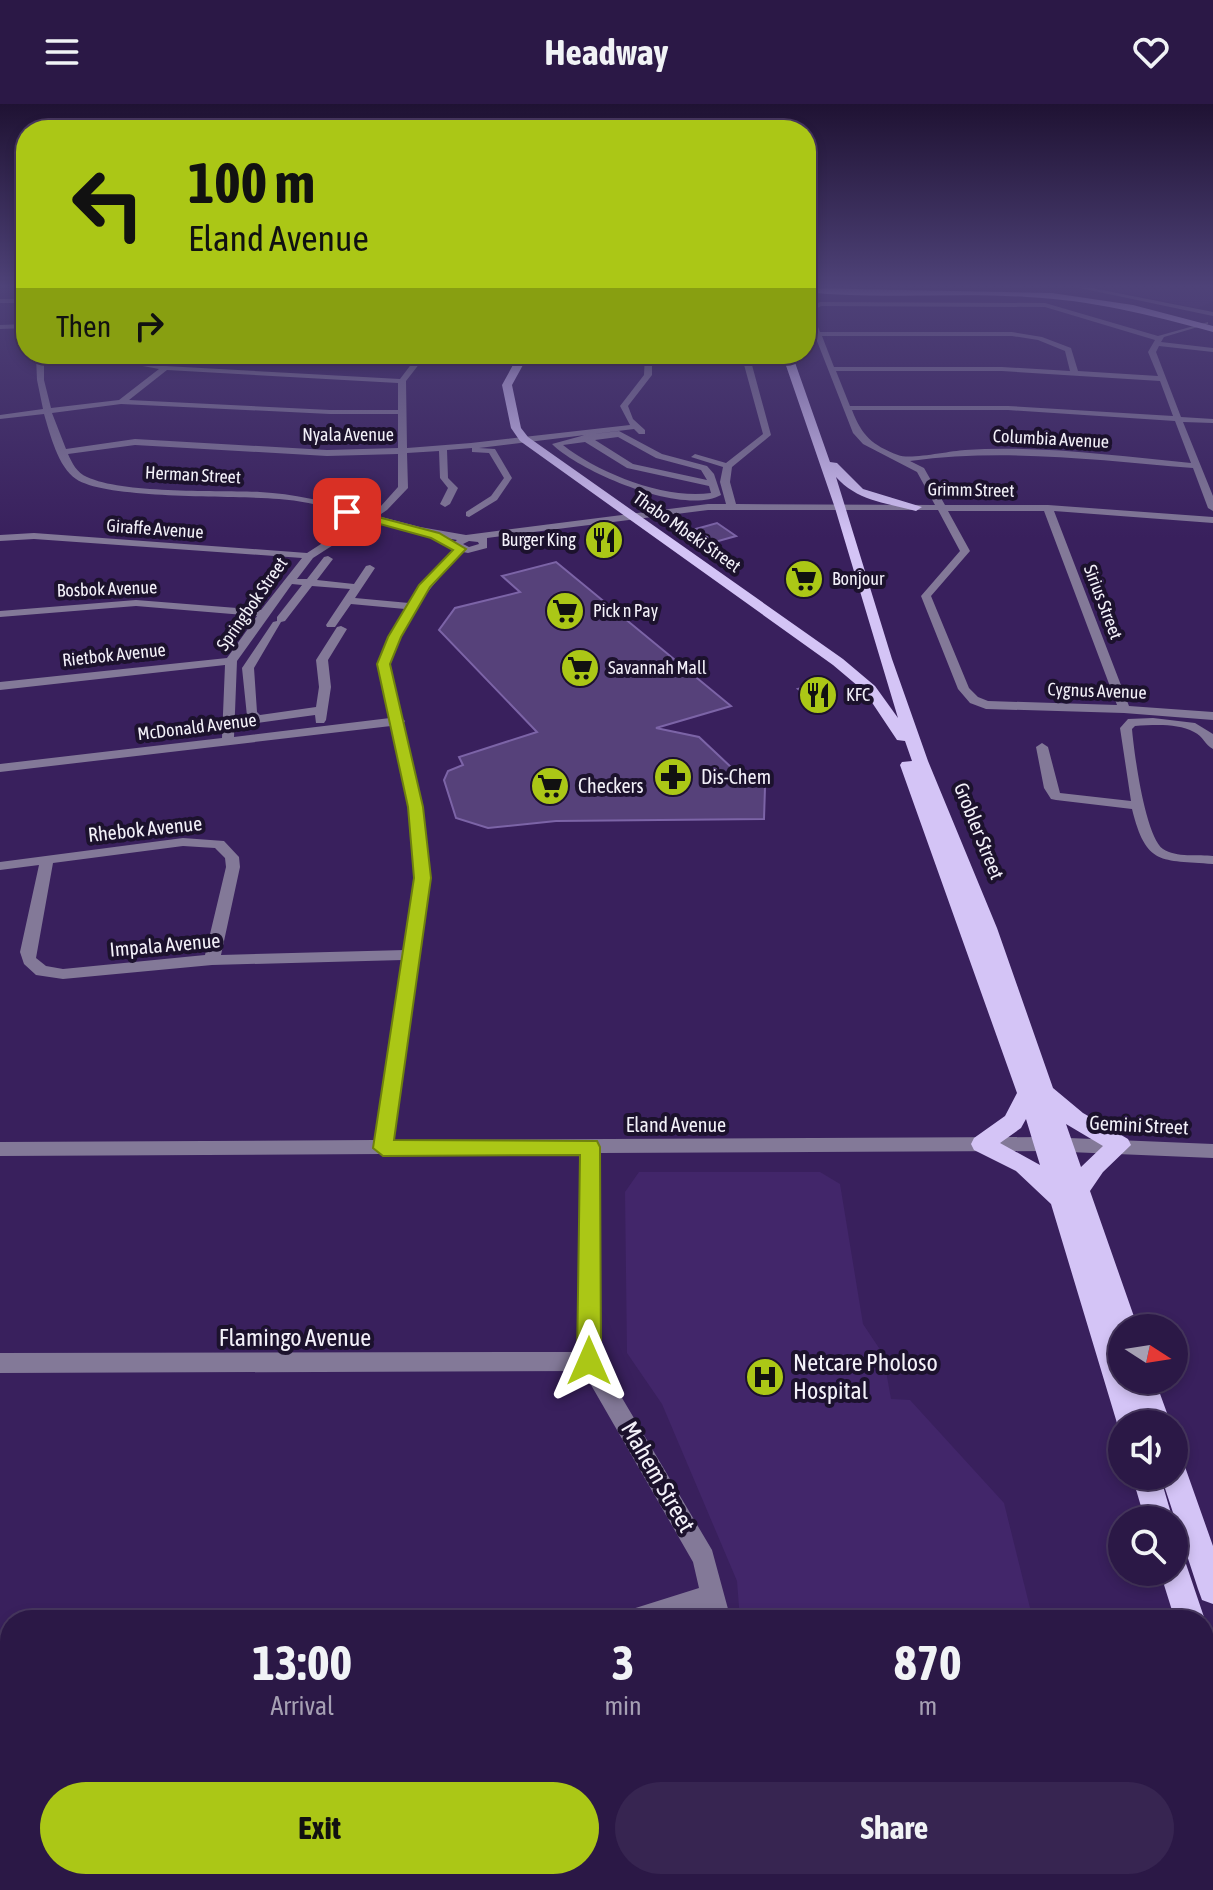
<!DOCTYPE html>
<html lang="en">
<head>
<meta charset="utf-8">
<style>
  :root { --surface:#2b1846; --page:#372551; --text:#f1f3f6; --muted:#a6a0b3; --line:#47375f; --accent:#abc716 }
  body { margin:0; font-family:"Asap Condensed",sans-serif; background:var(--page); color:var(--text); height:100vh; display:flex; flex-direction:column; font-size:30px; white-space:nowrap }
  * { box-sizing:border-box; margin:0 }
  p { font-size:26px; color:var(--muted) }
  .icon { flex:none; width:44px; height:44px; fill:none; stroke:currentColor; stroke-width:2; stroke-linecap:round; stroke-linejoin:round }
  .map { position:relative; flex:1; overflow:hidden }
  .drawer { position:absolute; left:0px; top:1506px; width:1214px; height:280px; display:flex; flex-direction:column; background:var(--surface); border-radius:32px 32px 0 0; box-shadow:0 4px 12px #0003,0 0 0 2px var(--line) }
  .drawer>* { flex:none }
  .banner { position:absolute; left:16px; top:16px; width:800px; height:244px; border-radius:32px; box-shadow:0 4px 12px #0003,0 0 0 2px var(--line); background:#abc716; color:#111; overflow:hidden }
  .needle { width:52px; rotate:102deg }
  .buttons { position:absolute; left:1108px; top:1210px; display:grid; gap:16px }
  .buttons a { display:grid; place-items:center; width:80px; height:80px; border-radius:50%; background:var(--surface); box-shadow:0 4px 12px #0003,0 0 0 2px var(--line); font-size:40px }
  .pin { position:absolute; display:grid; place-items:center; width:68px; height:68px; color:#fff; margin:-34px; border-radius:16px; box-shadow:0 4px 12px #0006 }
  .me { position:absolute; width:88px; margin:-44px; rotate:0deg; stroke-linejoin:round; filter:drop-shadow(0 0 6px #0008) }
  .turn { display:flex; align-items:center; gap:28px; height:168px; padding:0 40px; font-size:36px }
  .turn .icon { width:104px; height:104px; stroke-width:2.5 }
  .turn b { display:block; font-size:56px; line-height:68px }
  .then { display:flex; align-items:center; height:76px; padding:0 40px; background:#0003; gap:16px; font-size:30px }
  .eta { display:flex; justify-content:space-evenly; align-items:center; height:136px; text-align:center }
  .eta b { font-size:48px; font-weight:700; line-height:56px }
  .action { display:flex; gap:16px; margin-top:auto; padding:16px 40px }
  .action a { flex:1; height:92px; border-radius:48px; background:var(--accent); color:#111; font-size:32px; font-weight:700; line-height:92px; text-align:center }
  .action a+a { background:var(--page); color:var(--text) }
  header { display:flex; justify-content:space-between; align-items:center; height:104px; padding:0 40px; background:var(--surface); font-size:36px; font-weight:700 }
  .map>svg:first-child { display:block }
</style>
</head>
<body>
<header><svg class="icon" aria-label="menu" viewBox="0 0 24 24"><path d="M4 6h16M4 12h16M4 18h16"/></svg>Headway<svg class="icon" aria-label="heart" viewBox="0 0 24 24"><path d="M12 20l-8-8c-3-5 5-10 8-4 3-6 11-1 8 4z"/></svg></header>
<div class="map">
<svg width="1213" height="1786" viewBox="0 0 1213 1786">
  <rect width="100%" height="100%" fill="#39205d"/>
  <path fill="#42266a" d="M1101,184H1213V198L1197,204Z
    M639,1068H820L840,1080L863,1220L883,1250L891,1295L910,1296L1004,1399L1033,1516H740L737,1477L662,1300L627,1249L625,1088Z
    M758,1776H1096L1098,1786H758Z"/>
  <path fill="#56417a" stroke="#7c64a7" stroke-width="2" d="M717,419L736,432L715,438L696,425Z
    M556,458L731,602L656,624L699,633L749,680L765,683L764,715L556,717L488,724L456,714L444,676L448,667L463,661L459,653L537,628L439,526L455,504L520,488L502,472Z
    M818,579L833,590L829,591L835,596L819,601L798,585Z"/>
  <g fill="none" stroke-linecap="round" stroke-linejoin="round">
    <path fill="#837998" fill-rule="evenodd" d="M1080,184H1092L1213,208V212Z
      M0,195H26V199H0Z
      M820,198L1045,199L1158,232L1208,218V220L1164,233L1161,238L1213,244V248L1159,242L1156,248L1181,313L1213,315V319L1183,318L1213,392V407L1208,404L1193,364C1098,356 1004,344 910,357L924,364L945,401H1048L1213,413V419L1054,407L1129,602L1213,608V616L1124,609L986,605L970,599L958,585L921,492L960,447L938,406H708L487,434V444L468,449L463,448C437,475 397,520 390,558C388,571 399,600 402,614L405,617L403,620L422,703L430,774L393,1036L1045,1033L1213,1040V1054L1045,1047L599,1049V1255L712,1446L731,1516H707L704,1506L673,1516H623L626,1507L699,1484L693,1458L583,1267L0,1269V1249L579,1248L581,1049L0,1052V1038L375,1036L403,856L212,861L63,875L36,871L24,860L20,848L39,761L0,766V758L183,734L224,737L239,753L240,763L221,851L405,846L416,774L408,703L391,622L0,668V660L222,634L225,561L0,586V578L227,554L257,512L136,502L0,513V507L136,496L261,506L302,454L34,435L0,437V431L34,429L307,449L363,413C335,405 307,397 279,395C236,391 107,396 76,375C58,363 50,330 44,310L0,315V311L43,305L37,276L36,252L38,250H101L165,262L400,275L419,250H427L406,277L407,344L471,339L630,321L620,302L644,271L645,250H653V253H742L741,250H749L771,331L732,363L730,378L736,400L935,401L917,368L863,340L853,329L815,232L811,230L813,228L806,204ZM821,202L1045,203L1155,236L1148,248L1158,272L1078,267L1071,244L1042,233L1012,228H820L812,207ZM822,232H1012L1038,236L1065,247L1070,267L1002,263H834ZM94,253L159,265L119,296L51,304L44,276V256ZM652,257H743L763,330L726,359L695,350L691,353L723,363L720,378L726,400H708L466,431L420,423L378,412L387,406L408,384L407,349L439,347L440,374L448,384L440,400L445,403L450,400L458,384L448,374L447,346L472,344V348L489,349L504,374L491,392L466,408V412L469,413L497,396L512,374L495,345L479,344L634,325L639,330H645V326L633,315L628,302L652,271ZM167,266L398,279V306H330L129,296ZM836,267H1002L1160,277L1173,312L1008,302H850ZM121,300L330,310H398V344L327,346L135,335L66,345L52,309ZM852,306H1008L1175,317L1191,359C1116,352 1040,341 965,346C949,347 910,356 898,351C872,341 862,332 852,306ZM135,341L327,352L398,350V383L381,402L369,409C333,399 297,390 260,388C216,386 124,390 87,373C77,369 72,359 68,350ZM948,407H1044L1117,601L988,597L978,593L969,584L931,492L970,447ZM372,416L419,429L457,436L451,441L455,444L421,479L409,499L355,494L375,464L370,461L366,462L354,480L317,476L333,455L328,452L324,453L307,475H297L313,454ZM469,437L478,438L479,440L469,443L463,440ZM292,480L302,481L277,513V517L273,518L242,564L247,612L257,619L315,611L316,619H324L326,616L331,583L328,556L347,525L341,522L337,523L316,556L319,583L316,603L260,611L257,608L254,564L281,518L285,517L312,482L350,485L326,521L327,523H335L351,500L405,505L388,533L378,560L390,614L234,633L237,557ZM183,742L215,744L225,754L226,763L205,851L63,865L46,862L36,854L53,759Z
      M26,220V224L0,225V221Z
      M494,250H527L528,251L524,253Z
      M619,327L662,350L707,362L714,370L721,391C683,412 580,368 552,340L585,331ZM618,333L656,354L701,366L707,376L633,360L595,336ZM585,338L627,364L709,382L711,389C666,396 598,369 563,341Z
      M1153,614L1195,619L1213,630V645C1205,641 1203,632 1194,628C1177,619 1154,621 1135,622L1132,625C1134,648 1145,732 1163,745C1176,754 1199,750 1213,752V760C1161,756 1146,762 1132,705L1056,696L1051,695L1044,684L1036,643L1042,639L1048,643L1060,689L1131,697L1120,624L1128,615Z
      M0,1537H10V1561H0Z
      M723,1776H751L752,1786H724Z"/>
    <path fill="#d4c4f6" fill-rule="evenodd" d="M806,184L1052,189L1133,201L1213,222V228C1151,211 1091,196 1027,193C953,188 880,196 806,188Z
      M519,250H529L512,281L521,324L528,333L843,555L875,582L898,614L835,404L782,250H792L830,358L837,359L863,385L922,403L916,407C887,399 857,397 836,373L892,555L928,657L997,824L1053,984L1083,1009L1128,1035L1131,1041L1103,1068L1090,1087L1138,1224H1122V1234L1116,1232L1122,1251V1276H1155L1171,1320H1122L1120,1329L1051,1100L1016,1067L974,1046L971,1040L974,1034L1005,1012L1017,989L900,661L902,658L912,657L905,637L897,636L865,588L833,561L520,337L511,324L502,281ZM1026,1015L1040,1061L1000,1039L1021,1024ZM1066,1020L1103,1042L1081,1063Z
      M1174,1356L1184,1360L1213,1442V1500L1202,1496L1198,1485L1161,1372H1174Z
      M1132,1372H1160L1173,1416H1145Z
      M1174,1449L1184,1454L1205,1516L1204,1519V1516H1175L1160,1468H1174Z
      M1204,1543L1213,1547V1603L1204,1599Z"/>
  </g>
  <linearGradient id="sky" x2="0" y2="1"><stop stop-color="#1f1233"/><stop offset="0.42" stop-color="#4e4278"/><stop offset="1" stop-color="#4e4278" stop-opacity="0"/></linearGradient>
  <rect width="1213" height="434" fill="url(#sky)"/>
  <path fill="#abc716" stroke="#6f810e" stroke-width="2" d="M347,405L439,429L466,445L430,483L401,533L390,560L423,703L431,774L394,1036L597,1037L600,1043L601,1257L598,1265L589,1268L581,1265L577,1257L580,1051L383,1052L373,1044L414,774L408,703L377,560L388,533L419,481L453,446L431,434L343,410Z"/>
  <defs>
    <g id="restaurant-disc" transform="scale(2)"><circle r="9.5" fill="#abc716" stroke="#1c122d"/><path d="M-5-6h1v4h1v-4h1v4h1v-4h1v5L-1.5 .5V6h-2V.5L-5-1ZM5-6V6H3V1.5H1.5Q1.5-4 5-6Z" fill="#111"/></g>
    <g id="supermarket-disc" transform="scale(2)"><circle r="9.5" fill="#abc716" stroke="#1c122d"/><path d="M-6-5.5h2.5l.6 2H6L4.5 2H-2.5L-4.4-4H-6ZM-1.5 3.2a1.3 1.3 0 1 0 .1 0ZM3 3.2a1.3 1.3 0 1 0 .1 0Z" fill="#111"/></g>
    <g id="pharmacy-disc" transform="scale(2)"><circle r="9.5" fill="#abc716" stroke="#1c122d"/><path d="M-2-6h4v4h4v4h-4v4h-4v-4h-4v-4h4Z" fill="#111"/></g>
    <g id="hospital-disc" transform="scale(2)"><circle r="9.5" fill="#abc716" stroke="#1c122d"/><path d="M-5-5h3v3.5h4V-5h3V5h-3V1.5h-4V5h-3Z" fill="#111"/></g>
  </defs>
  <g fill-rule="evenodd">
    <use href="#restaurant-disc" x="604" y="436"/>
    <use href="#supermarket-disc" x="804" y="475"/>
    <use href="#supermarket-disc" x="565" y="507"/>
    <use href="#supermarket-disc" x="580" y="564"/>
    <use href="#restaurant-disc" x="818" y="591"/>
    <use href="#pharmacy-disc" x="673" y="673"/>
    <use href="#supermarket-disc" x="550" y="682"/>
    <use href="#hospital-disc" x="765" y="1273"/>
  </g>
  <g text-anchor="middle" stroke-width="8" stroke-linejoin="round" paint-order="stroke">
    <g font-size="18" fill="#f3f1f9" stroke="#1c122d">
      <text x="348" y="337">Nyala Avenue</text>
      <text transform="translate(1051 335) rotate(3)" y="6">Columbia Avenue</text>
      <text transform="translate(193 371) rotate(3)" y="6">Herman Street</text>
      <text transform="translate(971 386) rotate(1)" y="6">Grimm Street</text>
      <text transform="translate(155 425) rotate(4)" y="6">Giraffe Avenue</text>
      <text transform="translate(687 428) rotate(35)" y="6">Thabo Mbeki Street</text>
      <text transform="translate(107 485) rotate(-2)" y="6">Bosbok Avenue</text>
      <text transform="translate(1103 498) rotate(69)" y="6">Sirius Street</text>
      <text transform="translate(252 500) rotate(-55)" y="6">Springbok Street</text>
      <text transform="translate(114 551) rotate(-6)" y="6">Rietbok Avenue</text>
      <text transform="translate(1097 587) rotate(2)" y="6">Cygnus Avenue</text>
      <text transform="translate(197 623) rotate(-7)" y="6">McDonald Avenue</text>
    </g>
    <g font-size="18" fill="#f3f1f9" stroke="#1c122d" text-anchor="start">
      <text x="576" y="442" text-anchor="end">Burger King</text>
      <text x="832" y="481">Bonjour</text>
      <text x="593" y="513">Pick n Pay</text>
      <text x="608" y="570">Savannah Mall</text>
      <text x="846" y="597">KFC</text>
    </g>
    <g font-size="20" fill="#f3f1f9" stroke="#1c122d" text-anchor="start">
      <text x="701" y="680">Dis-Chem</text>
      <text x="578" y="689">Checkers</text>
    </g>
    <g font-size="20" fill="#f3f1f9" stroke="#1c122d">
      <text transform="translate(145 725) rotate(-6)" y="7">Rhebok Avenue</text>
      <text transform="translate(979 727) rotate(68)" y="7">Grobler Street</text>
      <text transform="translate(165 841) rotate(-5)" y="7">Impala Avenue</text>
      <text x="676" y="1028">Eland Avenue</text>
      <text transform="translate(1139 1021) rotate(3)" y="7">Gemini Street</text>
    </g>
    <g font-size="24" fill="#f3f1f9" stroke="#1c122d">
      <text x="295" y="1242">Flamingo Avenue</text>
      <text transform="translate(658 1373) rotate(60)" y="8">Mahem Street</text>
    </g>
    <g font-size="24" fill="#f3f1f9" stroke="#1c122d" text-anchor="start">
      <text x="793" y="1267">Netcare Pholoso<tspan x="793" dy="28">Hospital</tspan></text>
    </g>
  </g>
</svg>
<div class="buttons">
<a><svg class="needle" viewBox="-14 -14 28 28"><path d="M0-13l5 13h-10z" fill="#e53935"/><path d="M0 13l5-13h-10z" fill="#a6a0b3"/></svg></a>
<a><svg class="icon" aria-label="sound" viewBox="0 0 24 24"><path d="M4 9h4l5-4v14l-5-4H4zM17 9q2 3 0 6"/></svg></a>
<a><svg class="icon" aria-label="search" viewBox="0 0 24 24"><circle cx="10" cy="10" r="6"/><path d="M15 15l6 6"/></svg></a>
</div>
<div class="pin" style="left:347px;top:408px;background:#d93025"><svg class="icon" aria-label="arrive" viewBox="0 0 24 24"><path d="M6 21V4h12l-3 4 3 4H6"/></svg></div>
<svg class="me" style="left:589px;top:1257px" viewBox="-20 -20 40 40"><path d="M0-17L14 15 0 8-14 15z" fill="#abc716" stroke="#fff" stroke-width="4"/></svg>
<div class="banner">
<div class="turn"><svg class="icon" aria-label="left" viewBox="0 0 24 24"><path d="M17 20v-9H6M10 6l-5 5 5 5"/></svg><div><b>100 m</b>Eland Avenue</div></div>
<div class="then">Then<svg class="icon" aria-label="right" viewBox="0 0 24 24"><path d="M7 20v-9h11M14 6l5 5-5 5"/></svg></div>
</div>
<section class="drawer">
<div class="eta">
<div><b>13:00</b><p>Arrival</p></div>
<div><b>3</b><p>min</p></div>
<div><b>870</b><p>m</p></div>
</div>
<div class="action"><a>Exit</a><a>Share</a></div>
</section>
</div>
</body>
</html>
